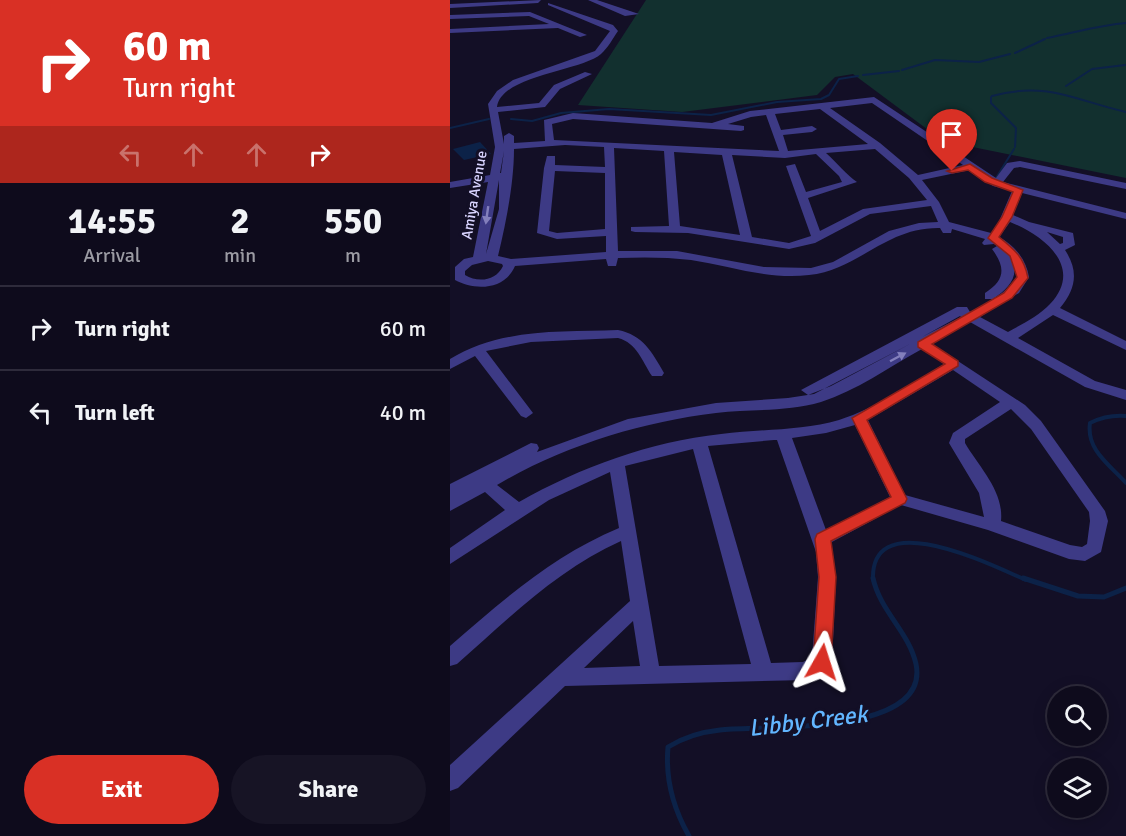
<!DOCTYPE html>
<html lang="en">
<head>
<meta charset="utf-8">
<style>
  :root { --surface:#0e0b1c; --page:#171425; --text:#f1f3f6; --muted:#9b9ba3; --line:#2e2b3b; --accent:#d93025 }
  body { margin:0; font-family:Signika,sans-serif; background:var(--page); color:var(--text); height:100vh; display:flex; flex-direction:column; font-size:22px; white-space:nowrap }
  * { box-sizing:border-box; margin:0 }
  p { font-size:20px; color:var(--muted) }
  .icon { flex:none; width:33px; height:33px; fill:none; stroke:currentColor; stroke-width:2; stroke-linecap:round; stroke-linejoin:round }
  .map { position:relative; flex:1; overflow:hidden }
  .details { display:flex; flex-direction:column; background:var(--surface); width:450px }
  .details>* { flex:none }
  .top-card { background:#d93025; color:#fff; overflow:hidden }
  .buttons { position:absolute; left:597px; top:686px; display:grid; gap:12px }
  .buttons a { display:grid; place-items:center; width:60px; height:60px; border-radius:50%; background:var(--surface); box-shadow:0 3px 15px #0003,0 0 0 2px var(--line); font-size:30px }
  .pin { position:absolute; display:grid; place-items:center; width:51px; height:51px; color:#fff; margin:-62px -26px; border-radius:50% 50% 50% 0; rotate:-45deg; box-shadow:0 0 6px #0007 }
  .pin .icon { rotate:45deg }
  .me { position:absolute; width:66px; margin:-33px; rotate:6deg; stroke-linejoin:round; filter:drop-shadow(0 0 4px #0008) }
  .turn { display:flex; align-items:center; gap:21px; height:126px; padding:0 24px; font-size:27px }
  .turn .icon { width:78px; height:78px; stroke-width:2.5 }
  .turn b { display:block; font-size:42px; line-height:51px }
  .lanes { display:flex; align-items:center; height:57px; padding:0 24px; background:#0003; justify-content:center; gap:30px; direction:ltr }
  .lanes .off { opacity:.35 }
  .eta { display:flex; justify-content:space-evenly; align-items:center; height:102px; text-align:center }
  .eta b { font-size:36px; font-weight:800; line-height:42px }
  .primary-button { display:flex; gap:12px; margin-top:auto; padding:12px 24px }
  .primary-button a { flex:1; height:69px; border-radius:36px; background:var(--accent); color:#fff; font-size:24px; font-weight:800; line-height:69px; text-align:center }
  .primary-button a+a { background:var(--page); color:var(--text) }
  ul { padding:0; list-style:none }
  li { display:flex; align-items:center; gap:18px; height:84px; padding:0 24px; border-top:2px solid var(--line) }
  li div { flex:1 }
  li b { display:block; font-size:22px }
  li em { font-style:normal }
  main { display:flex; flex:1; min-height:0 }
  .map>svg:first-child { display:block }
</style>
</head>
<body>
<main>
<section class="details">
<div class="top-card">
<div class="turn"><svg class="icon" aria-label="right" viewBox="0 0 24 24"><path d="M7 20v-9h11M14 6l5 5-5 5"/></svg><div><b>60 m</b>Turn right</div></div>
<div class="lanes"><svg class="icon off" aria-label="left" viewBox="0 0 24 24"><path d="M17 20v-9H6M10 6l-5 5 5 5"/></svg><svg class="icon off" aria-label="ahead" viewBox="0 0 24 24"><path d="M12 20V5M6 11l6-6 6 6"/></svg><svg class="icon off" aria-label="ahead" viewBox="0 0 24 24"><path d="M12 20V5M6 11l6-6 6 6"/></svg><svg class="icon" aria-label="right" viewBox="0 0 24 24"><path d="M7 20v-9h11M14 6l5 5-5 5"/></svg></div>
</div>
<div class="eta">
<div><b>14:55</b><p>Arrival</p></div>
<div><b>2</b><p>min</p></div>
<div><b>550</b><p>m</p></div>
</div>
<ul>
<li><svg class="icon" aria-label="right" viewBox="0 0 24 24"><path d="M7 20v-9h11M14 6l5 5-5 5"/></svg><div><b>Turn right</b></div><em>60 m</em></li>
<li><svg class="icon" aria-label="left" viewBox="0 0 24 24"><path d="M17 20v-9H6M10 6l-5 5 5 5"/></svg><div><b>Turn left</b></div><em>40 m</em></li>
</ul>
<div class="primary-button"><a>Exit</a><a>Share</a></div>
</section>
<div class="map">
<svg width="676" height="836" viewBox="0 0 676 836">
  <rect width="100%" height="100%" fill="#130f26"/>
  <path fill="#12302f" d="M196,0H676V178L493,141L403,74L385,77L367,95L232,112L128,105Z"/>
  <path fill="#0c2248" d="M30,142L41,154L14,160L3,149Z"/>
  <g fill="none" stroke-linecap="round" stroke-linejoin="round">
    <path stroke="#0c2248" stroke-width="2" d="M597,38C624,33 649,25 676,23
      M565,53L595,39
      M452,70L485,60L529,62L560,54
      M413,75L449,71
      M616,86L642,69L675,65
      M542,96C597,81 624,100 676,112
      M541,97V103L566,128L565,147
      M61,119L82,121L111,113L159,109L261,115L327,102L371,99L379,95L389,79L408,76
      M0,128L39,119
      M546,178L564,149"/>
    <path stroke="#0c2248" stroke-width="4" d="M676,416C663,415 652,417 640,423C636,450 660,465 676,483
      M423,580C420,503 545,567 576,580"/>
    <path stroke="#0c2248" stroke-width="5" d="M573,578L628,596L654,597L676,588
      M239,836C223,808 215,780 218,747C234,737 251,732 270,730C311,725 481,737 466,664C459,632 430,611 423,578"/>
    <path fill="#3d3a85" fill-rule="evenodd" d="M91,0L88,3L0,8V4Z
      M138,0H147L189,14L175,16Z
      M98,3L163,25L168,31C163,38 158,48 151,54C132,71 51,75 47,107L89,103L104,85L135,72L142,74L110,89L95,107L48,112L54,144V136L59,133L64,136V143L95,141L94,120L123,113L262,123L300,111L424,97L546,178L557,163L570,161L676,183V189L570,167L564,168L553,182L676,213V219L572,193L563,215L579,222L623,233L625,245L615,250C629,271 626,289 610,308L676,341V350L603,315L568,338L645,381L676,390V400L635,387L520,322L482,344L575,405L591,421L655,511L658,521L651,552L635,561L619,559L538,530L451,505L380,543L386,577L382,662L379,668L356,680L115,686L8,788L0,791V765L180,601L171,541C108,569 58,619 7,664L0,666V646C53,600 104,555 169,528L160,472L99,500L0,564V548L55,510L35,492L0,511V484L81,443L87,444L89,448L87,452L178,419L266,403L338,398L364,394L462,343L381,386L358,395L351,390L507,307H517L520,312C538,302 556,294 567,277C566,270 564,264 561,258C571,276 558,289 543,299H535V293C555,280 556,268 542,249L547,246L544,244L534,245L532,243L535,239L502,229L501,233H493L490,228C435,227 409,270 359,275C319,280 280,266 241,260C217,257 192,257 168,258L166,266H158L156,259L65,266C55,290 25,291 5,280V267L14,259L23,257L38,182L0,188V182L40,175L45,147L38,104L47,91L63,80L145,51L160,31L98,5ZM422,103L513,165L468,175L430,143L380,108ZM370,109L418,144L338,151L333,135L362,132L367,129L362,126L331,130L325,114ZM316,115L329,151L104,140L102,124L123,119L291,131L294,130V126L278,124L301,117ZM115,145L154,147L155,167L105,165V156H97L94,168L87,233L107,239L156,236V252L61,259L48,256C56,223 64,183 64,149ZM164,148L214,151L219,226L181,227V231L185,232L238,233L339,249L365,243L420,214L481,206L488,222L469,223L439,231L383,262L361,268L314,267L227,251H168ZM425,149L459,178L477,200L413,209L370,231L358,198L407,182C397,175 387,163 376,153ZM54,151L51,173H50ZM224,152L272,155L290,235L230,226ZM366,154L389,176L392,182L356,192L345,164L336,166L361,236L339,243L302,237L282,155L335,158ZM520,170L543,186L562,191L547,226L541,233L499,222L489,202L472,180ZM105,171L155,173V229L107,233L99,231ZM49,180V209L36,254ZM560,222C593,235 635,267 600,304C589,316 572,324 558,332L530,317L569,293L579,277C576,259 565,246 549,237ZM597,232L613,237V243L610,244ZM38,261L52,264L53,266C46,281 28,283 15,275V271L22,265ZM510,316L511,317L472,337ZM472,349L494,364C460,384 427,408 389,420C351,431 310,429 271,434C199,442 131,467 69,502L47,485C113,446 191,422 266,413C301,409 337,412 371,402C406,391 439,367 472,349ZM503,370L550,402L503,433L499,443L529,493L534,517L455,495L418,420ZM561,409L581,429L639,512L640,521L637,544L632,547L620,545L551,521C554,491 529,467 515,443V439ZM405,425L440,497L376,530L342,438L376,433ZM324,440H327L366,552L368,577L362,657L353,662L321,663L258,446ZM243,449L301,664L209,666L175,466ZM183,621L190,666L134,668Z
      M80,12L137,35L130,37L108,28L0,33V29L99,24L79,16L0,19V15Z
      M168,330C193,335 202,352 214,373L212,376H202C192,361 187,343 168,338L81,342L36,351L83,413L76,418L71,416L25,356L0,369V359C50,328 111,332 168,330Z"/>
  </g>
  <defs><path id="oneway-solid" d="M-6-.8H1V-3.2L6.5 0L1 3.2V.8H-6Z" transform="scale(1.5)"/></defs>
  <g fill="#837fbc">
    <use href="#oneway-solid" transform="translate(37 215) rotate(98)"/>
    <use href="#oneway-solid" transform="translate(448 357) rotate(-28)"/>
  </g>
  <path fill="#d93025" stroke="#8d1f18" stroke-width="1.5" d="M520,164L542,178L573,190L562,217L549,237C565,250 574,257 578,278L562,298L482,344L508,361V366L417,420L457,499L455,503L381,541L386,577L381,662L379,667L372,670L366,667L363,662L369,577L365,539L367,534L441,497L402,418L495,364L468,347V342L554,293L567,277L560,256L538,238L552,217L563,192L535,182L518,170L502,173L497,171Z"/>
  <g text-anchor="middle" stroke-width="6" stroke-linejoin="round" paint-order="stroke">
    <g font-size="15" fill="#d9d4ff" stroke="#130f26">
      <text transform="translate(24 195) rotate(-80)" y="5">Amiya Avenue</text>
    </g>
    <g font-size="24" font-style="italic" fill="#62b6ff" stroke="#130f26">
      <text transform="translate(358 721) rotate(-7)" y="8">Libby Creek</text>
    </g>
  </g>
</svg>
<div class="buttons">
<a><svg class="icon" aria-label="search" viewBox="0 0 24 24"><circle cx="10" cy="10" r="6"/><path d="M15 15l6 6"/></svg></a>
<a><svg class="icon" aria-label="layers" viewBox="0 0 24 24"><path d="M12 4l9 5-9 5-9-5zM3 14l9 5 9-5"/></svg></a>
</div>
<div class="pin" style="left:502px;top:171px;background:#d93025"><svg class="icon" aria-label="arrive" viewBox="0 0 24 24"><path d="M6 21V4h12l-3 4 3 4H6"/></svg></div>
<svg class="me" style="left:372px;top:662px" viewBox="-20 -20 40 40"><path d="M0-17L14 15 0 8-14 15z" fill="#d93025" stroke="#fff" stroke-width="4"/></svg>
</div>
</main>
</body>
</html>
